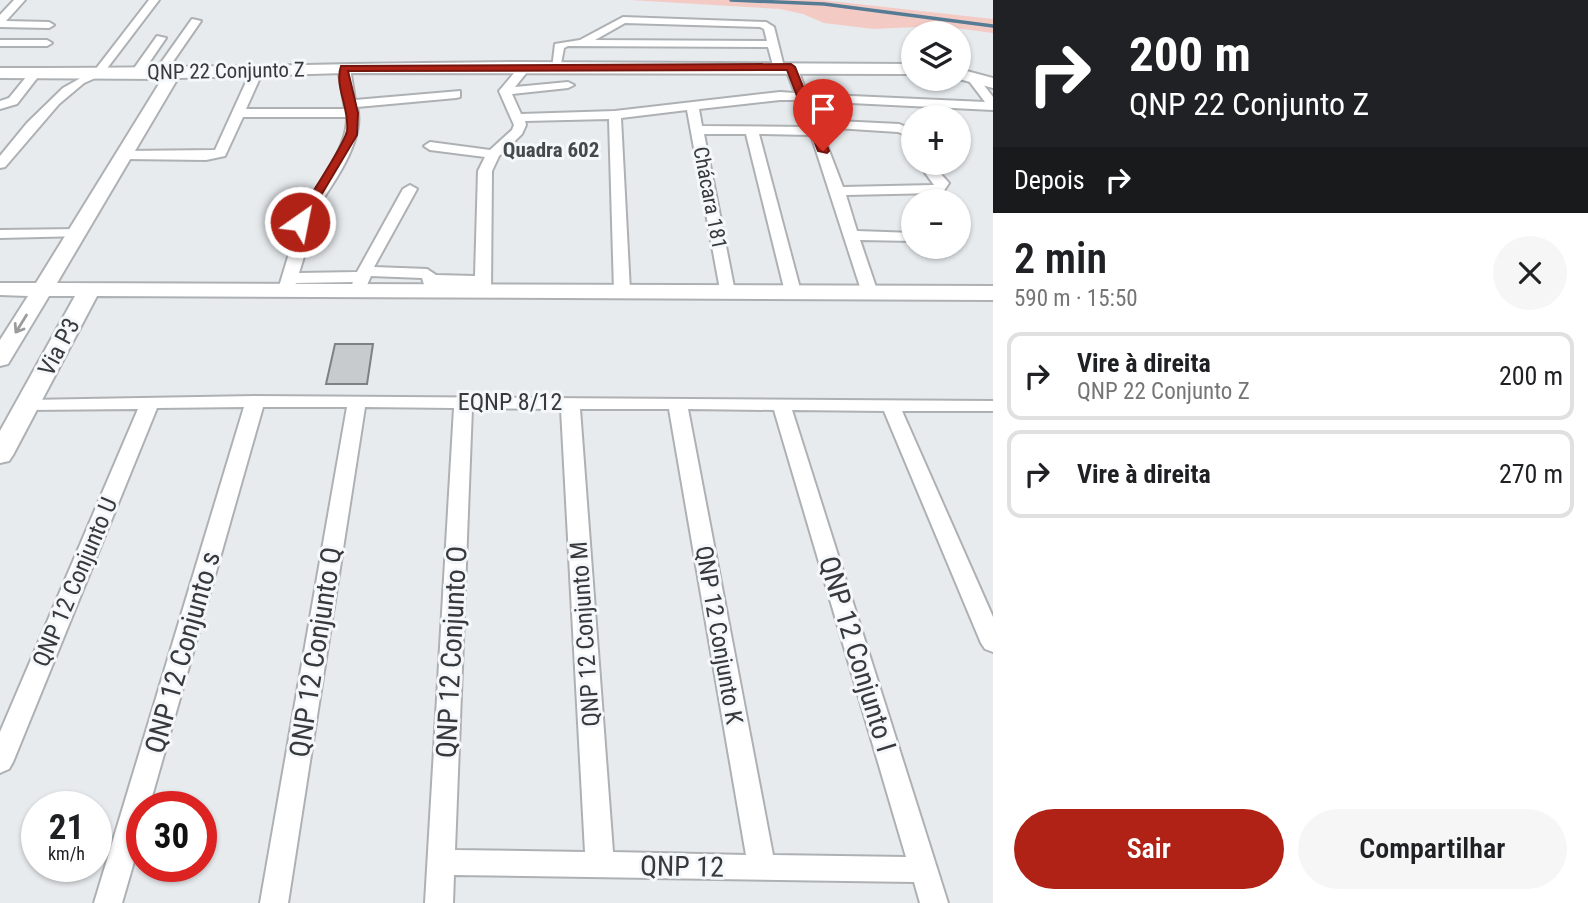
<!DOCTYPE html>
<html lang="pt">
<head>
<meta charset="utf-8">
<style>
  :root { --surface:#fff; --page:#f6f6f6; --text:#202124; --muted:#757577; --line:#e0e0e0; --accent:#b12216 }
  body { margin:0; font-family:"Roboto Condensed",sans-serif; background:var(--page); color:var(--text); height:100vh; display:flex; flex-direction:column; font-size:26px; white-space:nowrap }
  * { box-sizing:border-box; margin:0 }
  p { font-size:23px; color:var(--muted) }
  .icon { flex:none; width:38px; height:38px; fill:none; stroke:currentColor; stroke-width:2; stroke-linecap:round; stroke-linejoin:round }
  .map { position:relative; flex:1; overflow:hidden }
  .details { display:flex; flex-direction:column; background:var(--surface); width:595px }
  .details>* { flex:none }
  .hud { background:#202124; color:#fff; overflow:hidden }
  .buttons { position:absolute; left:901px; top:21px; display:grid; gap:14px }
  .buttons a { display:grid; place-items:center; width:70px; height:70px; border-radius:50%; background:var(--surface); box-shadow:0 2px 5px #0004; font-size:35px }
  .speed { position:absolute; left:21px; top:791px; display:flex; gap:14px; font-size:35px; font-weight:700; text-align:center }
  .speed>* { display:grid; place-content:center; width:91px; height:91px; border-radius:50%; background:var(--surface); box-shadow:0 2px 5px #0004; line-height:1 }
  .speed small { font-size:18px; font-weight:400 }
  .speed .limit { border:10px solid #d22; background:#fff; color:#111 }
  .pin { position:absolute; display:grid; place-items:center; width:60px; height:60px; color:#fff; margin:-72px -30px; border-radius:50% 50% 50% 0; rotate:-45deg; box-shadow:0 0 7px #0007 }
  .pin .icon { rotate:45deg }
  .me { position:absolute; width:77px; margin:-38px; rotate:33deg; stroke-linejoin:round; filter:drop-shadow(0 0 5px #0008) }
  .turn { display:flex; align-items:center; gap:24px; height:147px; padding:0 21px; font-size:32px }
  .turn .icon { width:91px; height:91px; stroke-width:2.5 }
  .turn b { display:block; font-size:49px; line-height:60px }
  .then { display:flex; align-items:center; height:66px; padding:0 21px; background:#0003; gap:14px; font-size:26px }
  .round { display:grid; place-items:center; flex:none; width:74px; height:74px; border-radius:37px; background:var(--page) }
  .overview { display:flex; align-items:center; justify-content:space-between; height:119px; padding:0 21px }
  h1 { font-size:42px; font-weight:600; line-height:52px }
  .primary-button { display:flex; gap:14px; margin-top:auto; padding:14px 21px }
  .primary-button a { flex:1; height:80px; border-radius:42px; background:var(--accent); color:#fff; font-size:28px; font-weight:600; line-height:80px; text-align:center }
  .primary-button a+a { background:var(--page); color:var(--text) }
  ul { padding:0; list-style:none }
  li { display:flex; align-items:center; gap:21px; height:88px; margin:0 14px 10px; padding:0 7px; border:4px solid var(--line); border-radius:14px }
  li div { flex:1 }
  li b { display:block; font-size:26px }
  li em { font-style:normal }
  main { display:flex; flex:1; min-height:0 }
  .map>svg:first-child { display:block }
</style>
</head>
<body>
<main>
<div class="map">
<svg width="993" height="903" viewBox="0 0 993 903">
  <rect width="100%" height="100%" fill="#e7ebee"/>
  <path fill="#f3cbc4" d="M630,0H821L993,19V33L940,26L873,29L824,23L803,14L780,9Z"/>
  <g fill="none" stroke-linecap="round" stroke-linejoin="round">
    <path stroke="#557c94" stroke-width="3.5" d="M731,0L824,4L993,26"/>
  </g>
  <path fill="#c7cbce" stroke="#7d8183" stroke-width="2" d="M335,344H373L367,384H326Z"/>
  <g fill="none" stroke-linecap="round" stroke-linejoin="round">
    <g stroke="#aeb1b4" stroke-width="4">
      <path id="street" d="M14,0H25L6,21L49,22L54,25L49,28L0,27V15Z
        M149,0H159L102,75L84,83L59,104L5,167L0,168V156L27,123L63,88L95,70Z
        M623,17L766,22L774,27L784,67L774,69L768,47L568,46L564,48L560,69H552L555,44L580,40ZM625,23L760,27L764,29L767,41L595,40Z
        M192,19L201,21L163,76H155L153,74Z
        M157,36L166,38L140,76H132L130,74Z
        M0,40H47L52,43L47,46H0Z
        M791,64L797,67L807,94L985,102L966,77L972,74L976,75L993,97V110L810,101L817,120L899,124L914,130V146L909,145L903,134L898,132L820,127L843,187L934,185L918,163H931L949,183L943,192L938,193L846,195L857,231L914,233V241L860,240L878,293L876,296H864L862,293L811,135L759,134L801,292L793,297L785,292L746,134H704L735,292L733,295H721L687,110L621,118L630,291L622,296L614,291L609,119L525,121L526,125L522,134L499,156L492,171L491,291L483,296L477,294L475,286L441,285L442,291L434,296L426,291L422,278L371,276L363,294L357,296L349,291L353,282L296,283L292,293H280L278,290L291,247L288,229C307,200 348,153 347,117H243L225,156L206,160L125,159L118,155L125,151L215,150L251,71L257,68L263,71L246,109H345L338,68L344,65L350,68L355,100L460,91V97L456,98L357,107C367,144 323,198 302,229L307,247L299,273L357,272L403,189L410,185L417,189L374,267L427,269L436,275L475,276L478,171L485,157L430,150L424,146L430,142L490,150L512,130L514,125L499,91L521,65L531,67L515,87L568,82L574,85L568,88L512,94L521,114L615,111L780,92L795,93L785,67ZM780,100H798L808,127L702,126L699,109Z
        M31,71L41,73L17,104L0,109V101L9,98Z
        M78,229L83,230L85,233L83,236L0,238V230Z
        M255,396L993,401V411H902L993,617V652L985,649L981,643L884,411L792,410L948,903H920L914,882L454,875L453,903H425L454,408L365,407L288,903H260L347,407H263L149,807H142V834L122,903H94L244,407L157,408L13,762L9,769L0,773V732L138,409L28,410L19,405L28,400ZM472,408L561,409L585,852L455,850ZM580,409H669L746,855L613,852ZM688,409L774,410L906,857L773,855Z"/>
    </g>
    <g stroke="#aeb1b4" stroke-width="4">
      <path id="secondary" d="M525,62L914,64V74L344,73L178,78L57,283L993,286V300L97,296L13,455L9,461L0,463V431L75,296H49L8,364L0,366V340L28,296L0,295V283H36L162,79L0,78V68C175,69 350,63 525,62Z
        M959,69L993,78V88L959,79Z"/>
    </g>
    <use href="#street" fill="#fff" fill-rule="evenodd"/>
    <use href="#secondary" fill="#fff" fill-rule="evenodd"/>
  </g>
  <defs><path id="oneway-shaft" d="M-6 0H5M1.5-3L5.5 0L1.5 3" fill="none" stroke-width="1.6" stroke-linecap="round" stroke-linejoin="round" transform="scale(1.75)"/></defs>
  <use stroke="#9c9c9c" href="#oneway-shaft" transform="translate(21 324) rotate(122)"/>
  <path fill="#b12216" stroke="#73160e" stroke-width="2" d="M791,64L795,67L829,151L827,153L818,151L787,70L348,71L358,113L357,135L304,224L294,222C304,205 344,146 347,131C350,109 334,86 341,66Z"/>
  <g text-anchor="middle" stroke-width="6" stroke-linejoin="round" paint-order="stroke">
    <g font-size="21" fill="#38393a" stroke="#f4f8fb">
      <text transform="translate(226 71) rotate(-1)" y="7">QNP 22 Conjunto Z</text>
      <text transform="translate(710 198) rotate(79)" y="7">Chácara 181</text>
    </g>
    <g font-size="21" font-weight="bold" fill="#46494b" stroke="#f4f8fb">
      <text x="551" y="157">Quadra 602</text>
    </g>
    <g font-size="24" fill="#38393a" stroke="#f4f8fb">
      <text transform="translate(59 347) rotate(-62)" y="8">Via P3</text>
      <text x="510" y="410">EQNP 8/12</text>
      <text transform="translate(75 582) rotate(-67)" y="8">QNP 12 Conjunto U</text>
      <text transform="translate(585 634) rotate(-94)" y="8">QNP 12 Conjunto M</text>
      <text transform="translate(719 635) rotate(80)" y="8">QNP 12 Conjunto K</text>
    </g>
    <g font-size="28" fill="#38393a" stroke="#f4f8fb">
      <text transform="translate(182 652) rotate(-74)" y="10">QNP 12 Conjunto s</text>
      <text transform="translate(315 652) rotate(-81)" y="10">QNP 12 Conjunto Q</text>
      <text transform="translate(451 652) rotate(-87)" y="10">QNP 12 Conjunto O</text>
      <text transform="translate(858 654) rotate(73)" y="10">QNP 12 Conjunto I</text>
      <text transform="translate(682 866) rotate(1)" y="10">QNP 12</text>
    </g>
  </g>
</svg>
<div class="buttons">
<a><svg class="icon" aria-label="layers" viewBox="0 0 24 24"><path d="M12 4l9 5-9 5-9-5zM3 14l9 5 9-5"/></svg></a>
<a>+</a>
<a>−</a>
</div>
<div class="speed"><div>21<small>km/h</small></div><div class="limit">30</div></div>
<div class="pin" style="left:823px;top:151px;background:#d93025"><svg class="icon" aria-label="arrive" viewBox="0 0 24 24"><path d="M6 21V4h12l-3 4 3 4H6"/></svg></div>
<svg class="me" style="left:300px;top:222px" viewBox="-20 -20 40 40"><circle r="17" fill="#b12216" stroke="#fff" stroke-width="3"/><path d="M0-11L8 9 0 5-8 9z" fill="#fff"/></svg>
</div>
<section class="details">
<div class="hud">
<div class="turn"><svg class="icon" aria-label="right" viewBox="0 0 24 24"><path d="M7 20v-9h11M14 6l5 5-5 5"/></svg><div><b>200 m</b>QNP 22 Conjunto Z</div></div>
<div class="then">Depois<svg class="icon" aria-label="right" viewBox="0 0 24 24"><path d="M7 20v-9h11M14 6l5 5-5 5"/></svg></div>
</div>
<div class="overview"><div><h1>2 min</h1><p>590 m · 15:50</p></div><a class="round"><svg class="icon" aria-label="close" viewBox="0 0 24 24"><path d="M6 6l12 12M18 6L6 18"/></svg></a></div>
<ul>
<li><svg class="icon" aria-label="right" viewBox="0 0 24 24"><path d="M7 20v-9h11M14 6l5 5-5 5"/></svg><div><b>Vire à direita</b><p>QNP 22 Conjunto Z</p></div><em>200 m</em></li>
<li><svg class="icon" aria-label="right" viewBox="0 0 24 24"><path d="M7 20v-9h11M14 6l5 5-5 5"/></svg><div><b>Vire à direita</b></div><em>270 m</em></li>
</ul>
<div class="primary-button"><a>Sair</a><a>Compartilhar</a></div>
</section>
</main>
</body>
</html>
